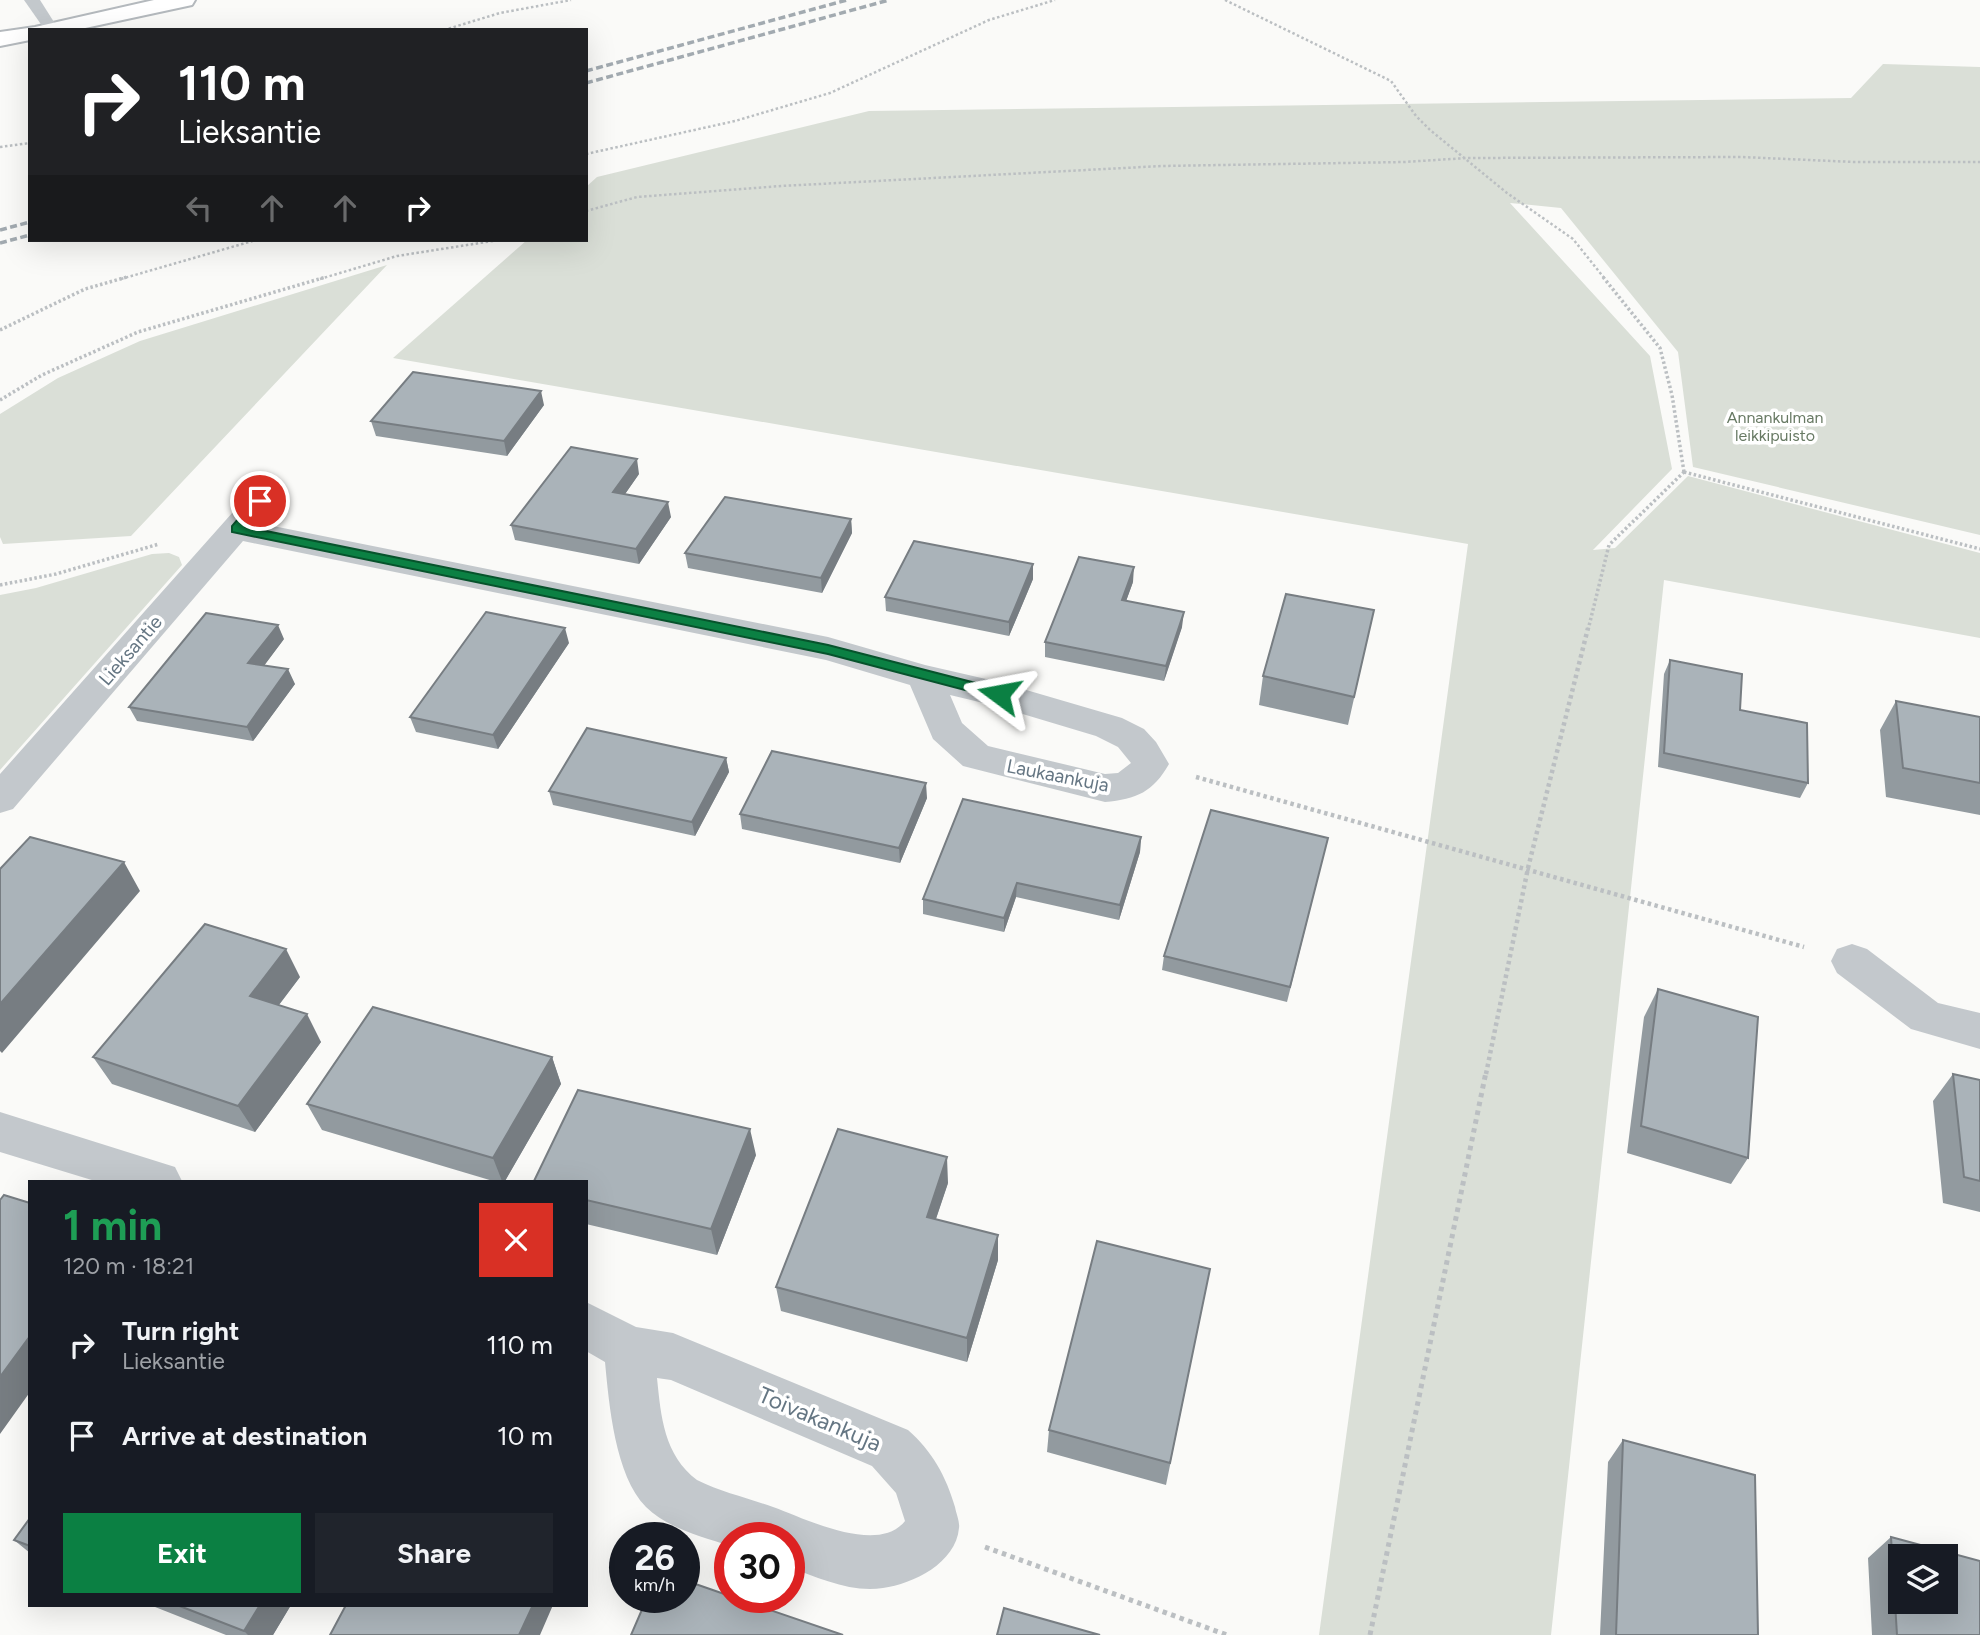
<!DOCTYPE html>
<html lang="en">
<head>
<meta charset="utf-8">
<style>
  :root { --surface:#171b24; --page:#20242c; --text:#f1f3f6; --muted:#9ea1a6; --accent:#0b8043 }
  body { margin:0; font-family:Figtree,sans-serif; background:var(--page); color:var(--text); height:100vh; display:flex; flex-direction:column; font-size:26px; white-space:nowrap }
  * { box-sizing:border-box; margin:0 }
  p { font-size:23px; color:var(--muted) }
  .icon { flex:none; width:38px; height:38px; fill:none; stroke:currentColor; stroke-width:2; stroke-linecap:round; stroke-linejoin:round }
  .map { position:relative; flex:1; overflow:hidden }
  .sheet { position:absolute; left:28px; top:1180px; width:560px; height:427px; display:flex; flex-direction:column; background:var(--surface); border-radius:0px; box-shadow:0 7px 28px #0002 }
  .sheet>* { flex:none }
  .guide { position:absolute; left:28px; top:28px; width:560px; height:214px; border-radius:0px; box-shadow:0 7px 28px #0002; background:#202124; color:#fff; overflow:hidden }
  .tools { position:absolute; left:1888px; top:1544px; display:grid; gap:14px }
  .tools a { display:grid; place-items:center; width:70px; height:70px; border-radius:0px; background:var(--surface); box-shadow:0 7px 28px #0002; font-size:35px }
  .speed { position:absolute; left:609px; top:1522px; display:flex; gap:14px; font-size:35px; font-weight:700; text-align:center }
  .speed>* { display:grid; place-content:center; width:91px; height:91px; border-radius:50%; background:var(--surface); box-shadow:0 7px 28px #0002; line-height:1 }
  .speed small { font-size:18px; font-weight:400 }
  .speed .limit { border:10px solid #d22; background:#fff; color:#111 }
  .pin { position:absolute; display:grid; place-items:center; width:60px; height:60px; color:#fff; margin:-30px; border:4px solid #fff; border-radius:50%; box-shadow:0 2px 7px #0007 }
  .me { position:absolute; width:77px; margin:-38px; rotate:283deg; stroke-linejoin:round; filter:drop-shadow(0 0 5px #0008) }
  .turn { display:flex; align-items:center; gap:24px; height:147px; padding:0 35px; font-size:32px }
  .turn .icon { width:91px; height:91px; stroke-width:2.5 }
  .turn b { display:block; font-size:49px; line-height:60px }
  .lanes { display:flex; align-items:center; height:66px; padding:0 35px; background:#0003; justify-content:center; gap:35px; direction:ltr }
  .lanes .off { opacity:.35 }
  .round { display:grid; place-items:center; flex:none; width:74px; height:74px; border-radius:0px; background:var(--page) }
  .overview { display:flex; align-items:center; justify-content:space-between; height:119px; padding:0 35px }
  h1 { font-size:42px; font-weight:700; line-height:52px; color:#1e9e55 }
  .action { display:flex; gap:14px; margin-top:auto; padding:14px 35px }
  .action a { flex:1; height:80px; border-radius:0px; background:var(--accent); color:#fff; font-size:28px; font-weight:700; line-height:80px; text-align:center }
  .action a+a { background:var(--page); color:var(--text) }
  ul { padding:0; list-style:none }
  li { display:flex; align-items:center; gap:21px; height:91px; padding:0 35px }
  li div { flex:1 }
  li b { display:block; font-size:26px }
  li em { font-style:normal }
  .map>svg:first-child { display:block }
</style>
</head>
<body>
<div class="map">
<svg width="1980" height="1635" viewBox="0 0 1980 1635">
  <rect width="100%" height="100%" fill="#fafaf8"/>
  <path fill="#dadfd7" d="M1883,64L1980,67V535L1693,467L1678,352L1561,208L1510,203L1650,356L1672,469L1593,550L1615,548L1688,476L1980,553V638L1664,580L1551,1635H1319L1468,544L393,358L527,240H586V187L597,177L869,111L1851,98Z
    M387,265L131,536L3,544L0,537V414L58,378L140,341Z
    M169,553L179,557L182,565L0,770V595L36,588L152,554Z"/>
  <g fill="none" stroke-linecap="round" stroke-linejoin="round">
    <g stroke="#b4b9bd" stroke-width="4">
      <path id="highway" d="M154,0H195L192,5L76,30H30V40L0,46V32L35,27Z"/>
    </g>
    <path stroke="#bbbfc2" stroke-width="2.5" stroke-dasharray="2.5 2.5" stroke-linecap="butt" d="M1225,0L1391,81L1416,116L1430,130L1507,193L1573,239L1605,279
      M444,30L500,13L571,0
      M0,147L30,143
      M586,154L735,121L830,93L989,20L1055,0
      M586,211L637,197L781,186L1162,166L1404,162L1467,158L1742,157L1854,162H1980
      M121,279L256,240
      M320,279L397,256L499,240"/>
    <path stroke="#bbbfc2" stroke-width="3.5" stroke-dasharray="2.5 2.5" stroke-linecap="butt" d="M1603,277L1660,348L1672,395L1684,472
      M0,330L85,289L127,277
      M0,400L42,375L138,332L326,277
      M1684,472L1980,549
      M0,585L56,574L159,544
      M1588,630L1609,545L1684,472"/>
    <path stroke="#bbbfc2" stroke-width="4.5" stroke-dasharray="3.5 3.5" stroke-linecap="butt" d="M1196,777L1804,947
      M1486,1074L1528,868L1588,628"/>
    <path stroke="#bbbfc2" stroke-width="5" stroke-dasharray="4.5 4.5" stroke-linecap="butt" d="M985,1547L1227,1635
      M1370,1635L1486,1072"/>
    <path fill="#c3c8cc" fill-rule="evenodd" d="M24,0H40L59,30H45Z"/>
    <path fill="#c3c8cc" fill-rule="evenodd" d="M260,491L271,494L276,501L258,523L828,637L925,665L999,682L1122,718L1144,729L1156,742L1169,764C1153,792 1137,799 1105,802L963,766L933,739L910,685L826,660L243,541L13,809L0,813V774L249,494ZM950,695L996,706L1096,736L1118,747L1131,763L1118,773L1105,774L988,746L962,723Z
      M1852,944L1867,949L1938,1003L1980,1013V1049L1911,1029L1837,973L1831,961L1837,949Z
      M0,1112L175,1167L182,1181H95L0,1152Z
      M586,1302L636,1327L673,1333L908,1430C932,1451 946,1476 955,1507C956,1513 960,1522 959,1528C956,1563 913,1584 883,1588C851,1593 819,1578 789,1567V1538H730V1546C703,1537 667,1528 646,1507C615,1476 609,1404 605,1362L586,1351ZM657,1378L671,1380L872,1466L896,1493L905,1521C878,1555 806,1519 773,1507C748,1498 721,1492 697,1480C664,1455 661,1417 657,1378Z"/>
    <use href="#highway" fill="#fff" fill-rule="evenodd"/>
    <path stroke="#a2aab0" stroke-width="3.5" stroke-dasharray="7 3.5" stroke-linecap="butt" d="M586,71L847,0
      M586,83L889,0
      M0,230L30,222
      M0,243L30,235"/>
  </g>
  <path fill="#929a9f" d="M544,405L507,456L376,436L371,421Z
    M639,474L625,494L671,517L639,564L515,540L511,525Z
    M851,519L852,533L822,593L688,568L685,553Z
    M1033,564V579L1009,636L886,611L885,597Z
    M1133,582L1126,601L1182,627L1164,681L1045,657V642Z
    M1374,610L1348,725L1259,705L1263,676Z
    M284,639L264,665L295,684L253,741L137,721L129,707Z
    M569,643L498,749L416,732L410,717Z
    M1670,660L1740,710L1808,783L1800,798L1658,767L1664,674Z
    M1896,701L1980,717V815L1886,797L1880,730Z
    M726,758L729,772L695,836L553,805L549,791Z
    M927,798L900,863L742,829L740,814Z
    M1141,837L1140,852L1119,920L1016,897L1004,932L923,914V899Z
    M1328,838L1287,1002L1162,970L1164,956Z
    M300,977L279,1005L321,1042L255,1132L112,1084L93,1057Z
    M1658,989L1748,1158L1731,1184L1627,1153L1644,1017Z
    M552,1057L561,1084L505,1181H493L322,1130L307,1104Z
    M1953,1074L1980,1080V1212L1943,1203L1933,1101Z
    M756,1155L717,1255L586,1224V1181Z
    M948,1183L936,1219L998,1260L967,1362L781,1311L776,1287Z
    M1210,1269L1166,1485L1047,1452L1049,1430Z
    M1623,1440L1758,1635H1600L1608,1462Z
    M30,1518V1553L14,1540Z
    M1891,1537L1980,1635H1872L1868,1558Z
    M150,1605H291L273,1635H226Z"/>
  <path fill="#777d82" d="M541,391L544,405L507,456L504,441Z
    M637,459L639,474L616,507L613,492Z
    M668,502L671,517L639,564L636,549Z
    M851,519L852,533L822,593L821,578Z
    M1033,564V579L1009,636V622Z
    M1134,567L1133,582L1121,615L1122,600Z
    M1184,612L1182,627L1164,681L1166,666Z
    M278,625L284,639L255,678L248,663Z
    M565,628L569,643L498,749L493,735Z
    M288,669L295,684L253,741L247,727Z
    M726,758L729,772L695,836L692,822Z
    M926,783L927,798L900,863L899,848Z
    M1141,837L1140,852L1119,920L1120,905Z
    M124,862L140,891L2,1053L0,1051V1004Z
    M1017,883L1016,897L1004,932V918Z
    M286,949L300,977L265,1023L250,996Z
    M307,1014L321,1042L255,1132L238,1106Z
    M552,1057L561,1084L505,1181H502L493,1158Z
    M750,1129L756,1155L717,1255L711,1229Z
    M947,1157L948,1183L928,1242L927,1217Z
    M998,1235V1260L967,1362V1338Z
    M30,1336V1392L0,1434V1377Z
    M260,1605H291L273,1635H248L244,1631Z
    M533,1605H553L540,1635H519Z"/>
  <path fill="#aab3b9" stroke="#777d82" stroke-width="2" fill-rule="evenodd" d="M413,372L541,391L504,441L371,421Z
    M571,447L637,459L613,492L668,502L636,549L511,525Z
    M725,497L851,519L821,578L685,553Z
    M914,541L1033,564L1009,622L885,597Z
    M1079,557L1134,567L1122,600L1184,612L1166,666L1045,642Z
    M1286,594L1374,610L1354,697L1263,676Z
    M486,612L565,628L493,735L410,717Z
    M206,613L278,625L248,663L288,669L247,727L129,707Z
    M1670,660L1742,674L1740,710L1807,723L1808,783L1664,753Z
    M1896,701L1980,717V783L1903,768Z
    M587,728L726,758L692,822L549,791Z
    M772,751L926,783L899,848L740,814Z
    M963,799L1141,837L1120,905L1017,883L1004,918L923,899Z
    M1211,810L1328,838L1290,987L1164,956Z
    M30,837L124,862L0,1004V869Z
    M205,924L286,949L250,996L307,1014L238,1106L93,1057Z
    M1658,989L1758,1017L1748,1158L1641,1126Z
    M373,1007L552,1057L493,1158L307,1104Z
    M1953,1074L1980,1080V1181L1964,1177Z
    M578,1090L750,1129L711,1229L586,1200V1181H534Z
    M838,1129L947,1157L927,1217L998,1235L967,1338L776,1287Z
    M4,1195L30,1203V1336L0,1377V1200Z
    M1097,1241L1210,1269L1170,1463L1049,1430Z
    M1623,1440L1755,1475L1758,1635H1616Z
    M30,1518V1546L14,1540Z
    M1891,1537L1980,1561V1635H1897ZM1900,1556H1946V1601H1900Z
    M684,1580L730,1596V1598H735L843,1635H631L647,1598H684Z
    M177,1605H260L244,1631Z
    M346,1605H533L519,1635H330Z
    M1004,1608L1100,1635H997Z"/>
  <path fill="#0b8043" stroke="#07532c" stroke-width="2" d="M260,497L267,501L246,527L828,645L999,689L1006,694L999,699L828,654L232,532V526L256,498Z"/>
  <g text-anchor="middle" stroke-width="7" stroke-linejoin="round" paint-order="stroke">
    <g font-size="16" fill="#687a64" stroke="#fff">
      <text x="1775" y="423">Annankulman<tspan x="1775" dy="18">leikkipuisto</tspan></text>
    </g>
    <g font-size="19" fill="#657683" stroke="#fff">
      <text transform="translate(130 650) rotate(-49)" y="7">Lieksantie</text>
      <text transform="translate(1058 775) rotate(11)" y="7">Laukaankuja</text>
    </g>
    <g font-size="23" fill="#657683" stroke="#fff">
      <text transform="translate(820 1419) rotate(23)" y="8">Toivakankuja</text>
    </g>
  </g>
</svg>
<div class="tools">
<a><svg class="icon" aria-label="layers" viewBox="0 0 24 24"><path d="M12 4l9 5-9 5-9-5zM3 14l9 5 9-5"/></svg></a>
</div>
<div class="speed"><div>26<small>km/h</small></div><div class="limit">30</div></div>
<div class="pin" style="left:260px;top:501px;background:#d93025"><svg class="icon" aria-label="arrive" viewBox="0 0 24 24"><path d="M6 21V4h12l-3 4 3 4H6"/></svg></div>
<svg class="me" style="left:999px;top:694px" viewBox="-20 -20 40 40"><path d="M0-17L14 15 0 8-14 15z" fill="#0b8043" stroke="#fff" stroke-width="4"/></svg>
<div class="guide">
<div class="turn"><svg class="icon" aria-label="right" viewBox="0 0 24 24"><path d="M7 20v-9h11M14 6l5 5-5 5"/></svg><div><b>110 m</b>Lieksantie</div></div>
<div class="lanes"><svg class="icon off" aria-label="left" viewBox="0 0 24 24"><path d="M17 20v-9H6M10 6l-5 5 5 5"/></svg><svg class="icon off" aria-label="ahead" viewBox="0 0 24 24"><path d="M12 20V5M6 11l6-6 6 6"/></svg><svg class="icon off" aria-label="ahead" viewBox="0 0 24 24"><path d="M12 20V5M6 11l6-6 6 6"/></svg><svg class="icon" aria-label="right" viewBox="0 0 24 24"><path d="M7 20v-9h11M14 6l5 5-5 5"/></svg></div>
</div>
<section class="sheet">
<div class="overview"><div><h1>1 min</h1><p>120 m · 18:21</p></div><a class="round" style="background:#d93025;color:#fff"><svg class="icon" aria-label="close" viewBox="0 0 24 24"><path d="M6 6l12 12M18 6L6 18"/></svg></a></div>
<ul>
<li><svg class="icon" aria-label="right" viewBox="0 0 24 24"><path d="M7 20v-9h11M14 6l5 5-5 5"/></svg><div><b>Turn right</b><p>Lieksantie</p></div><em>110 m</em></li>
<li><svg class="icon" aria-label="arrive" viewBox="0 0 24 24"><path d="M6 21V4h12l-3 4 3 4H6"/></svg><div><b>Arrive at destination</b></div><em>10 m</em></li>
</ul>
<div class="action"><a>Exit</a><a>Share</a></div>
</section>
</div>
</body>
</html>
